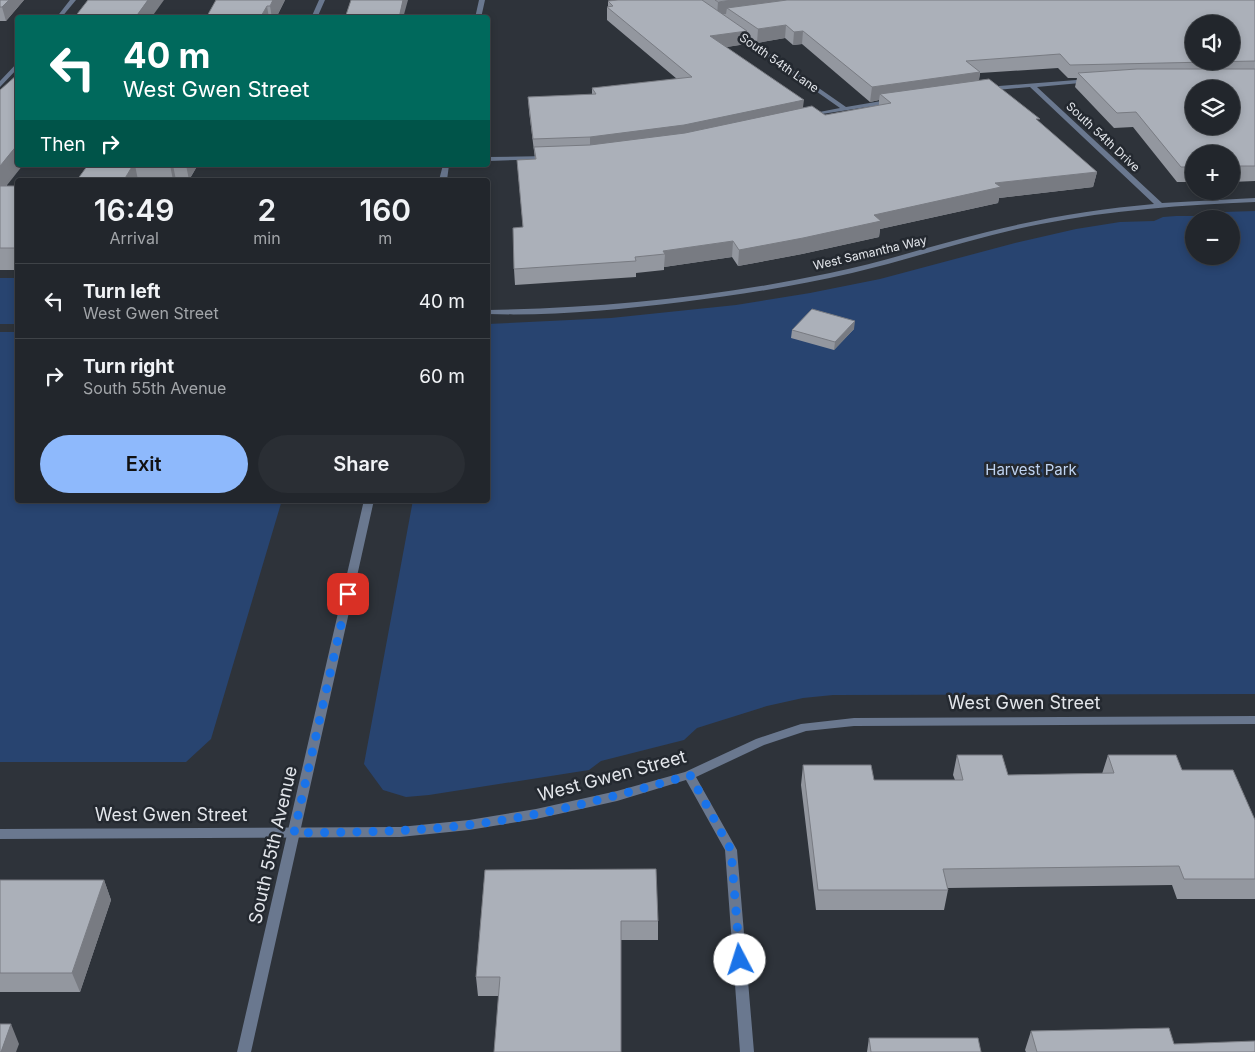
<!DOCTYPE html>
<html lang="en">
<head>
<meta charset="utf-8">
<style>
  :root { --surface:#22262c; --page:#2a2e34; --text:#f1f3f6; --muted:#a2a5a9; --line:#3f4348; --accent:#8eb9fc }
  body { margin:0; font-family:Inter,sans-serif; background:var(--page); color:var(--text); height:100vh; display:flex; flex-direction:column; font-size:19px; white-space:nowrap }
  * { box-sizing:border-box; margin:0 }
  p { font-size:16px; color:var(--muted) }
  .icon { flex:none; width:28px; height:28px; fill:none; stroke:currentColor; stroke-width:2; stroke-linecap:round; stroke-linejoin:round }
  .map { position:relative; flex:1; overflow:hidden }
  .drawer { position:absolute; left:15px; top:178px; width:475px; height:325px; display:flex; flex-direction:column; background:var(--surface); border-radius:5px; box-shadow:0 2px 8px #0003,0 0 0 1px var(--line) }
  .drawer>* { flex:none }
  .banner { position:absolute; left:15px; top:15px; width:475px; height:152px; border-radius:5px; box-shadow:0 2px 8px #0003,0 0 0 1px var(--line); background:#00695c; color:#fff; overflow:hidden }
  .fabs { position:absolute; left:1185px; top:15px; display:grid; gap:10px }
  .fabs a { display:grid; place-items:center; width:55px; height:55px; border-radius:50%; background:var(--surface); box-shadow:0 2px 8px #0003,0 0 0 1px var(--line); font-size:25px }
  .pin { position:absolute; display:grid; place-items:center; width:42px; height:42px; color:#fff; margin:-21px; border-radius:10px; box-shadow:0 2px 8px #0006 }
  .me { position:absolute; width:55px; margin:-28px; rotate:355deg; stroke-linejoin:round; filter:drop-shadow(0 0 4px #0008) }
  .turn { display:flex; align-items:center; gap:18px; height:105px; padding:0 25px; font-size:22px }
  .turn .icon { width:65px; height:65px; stroke-width:2.5 }
  .turn b { display:block; font-size:35px; line-height:42px }
  .then { display:flex; align-items:center; height:48px; padding:0 25px; background:#0003; gap:10px; font-size:19px }
  .eta { display:flex; justify-content:space-evenly; align-items:center; height:85px; text-align:center }
  .eta b { font-size:30px; font-weight:600; line-height:35px }
  .action { display:flex; gap:10px; margin-top:auto; padding:10px 25px }
  .action a { flex:1; height:58px; border-radius:30px; background:var(--accent); color:#111; font-size:20px; font-weight:600; line-height:58px; text-align:center }
  .action a+a { background:var(--page); color:var(--text) }
  ul { padding:0; list-style:none }
  li { display:flex; align-items:center; gap:15px; height:75px; padding:0 25px; border-top:1px solid var(--line) }
  li div { flex:1 }
  li b { display:block; font-size:19px }
  li em { font-style:normal }
  .map>svg:first-child { display:block }
</style>
</head>
<body>
<div class="map">
<svg width="1255" height="1052" viewBox="0 0 1255 1052">
  <rect width="100%" height="100%" fill="#2e333a"/>
  <path fill="#284470" fill-rule="evenodd" d="M1255,211V694L833,695L803,698L767,706L697,728L684,740L601,761L589,770L429,795L406,797L383,790L364,764L413,500H488V324L611,318L736,305L810,293L880,279L1015,243L1076,229L1120,222L1154,221L1163,217L1176,216H1195L1223,212ZM1194,219H1231V256H1194Z
    M0,278H17V324H0Z
    M0,332H17L18,500H282L211,739L186,762H0Z"/>
  <g fill="none" stroke-linecap="round" stroke-linejoin="round">
    <path fill="#6a788f" fill-rule="evenodd" d="M70,0H76L61,18H56Z
      M319,0H325L317,18H311Z
      M733,31H737L846,107L893,99L896,101L893,103L809,116V114L840,108L733,33Z
      M18,62V68L0,87V81Z
      M1089,79L1091,80V82L1037,87L1162,203L1255,198V202C1183,205 1112,210 1041,224C977,236 916,258 852,273C796,286 739,295 682,302C618,310 552,316 488,314V310C603,308 717,297 830,273C883,262 934,245 987,232C1042,218 1098,209 1154,204L1030,87L986,91L983,89L986,87Z
      M548,156L551,158L550,159L488,161V157Z
      M1255,716V724L854,726L806,731L764,745L696,777L737,850L754,1052H740L725,850L686,780L617,801L536,819L469,830L400,837L0,839V829L400,827L469,820L536,809L617,791L685,772L756,739L801,724L854,718Z"/>
    <path fill="#6a788f" fill-rule="evenodd" d="M479,0H485L481,18H475Z
      M443,165H449L447,180H439Z
      M364,500H374L251,1052H237Z"/>
  </g>
  <path fill="#93979f" fill-rule="evenodd" d="M0,0H24L6,21H0Z
    M285,0L276,18H206Z
    M618,0H1255V181L1231,182V154H1194V182H1177L1133,127L1114,128L1075,87L1077,78H1068L1058,68L980,73L979,80L1039,122L1097,172L1093,187L999,198L998,203L880,229L879,237L802,254L738,266L732,257L664,267V270L636,273V277L515,285L514,269L523,227L517,160L535,159L529,111L528,97L592,95V88L677,79L607,20V7H608V1ZM746,35L757,43L785,38L793,45L802,44L870,102L879,100V105L825,115L803,108L726,47L746,44Z
    M0,90L7,186H18V270H0Z
    M88,165H209L207,168H196L189,180H77Z
    M854,329L834,350L791,338L792,330Z
    M957,755L1008,775L1102,774L1108,755L1182,770L1255,820V899H1177L1172,885L948,888V890L944,910H816L801,785L803,765L874,780H955L953,775Z
    M485,870L658,921V940H621L499,996H478L476,977Z
    M0,880H104L111,900L80,992H0Z
    M1031,1031L1255,1052H1026L1025,1050Z
    M869,1038L981,1052H867Z"/>
  <path fill="#787b82" d="M9,0H24L6,21L2,7Z
    M148,0H164L151,18H135Z
    M273,0H285L276,18H272L270,6Z
    M403,0H408L403,18H399Z
    M732,0H813L727,8L726,14L717,15L718,2Z
    M267,6L269,18H260Z
    M786,25L785,38L757,43L758,29Z
    M747,31L746,44L709,50L710,36Z
    M803,31L802,44L793,45L794,32Z
    M980,72L978,86L880,94L879,100L870,102L872,87Z
    M804,100L802,114L590,152V137Z
    M18,144V165H23L0,194V166Z
    M133,165H135L138,180H124Z
    M170,165H173L176,180H173Z
    M186,165H195L196,168L189,180Z
    M1097,172L1093,187L999,198L998,203L880,229L879,237L802,254L738,266L739,250L874,215L995,183Z
    M733,241L732,257L664,267L665,254L663,251Z
    M855,321L854,329L834,350L835,342Z
    M104,880L111,900L80,992L72,973Z
    M11,1024L19,1044L16,1052H1Z"/>
  <path fill="#abb0b9" stroke="#787b82" fill-rule="evenodd" d="M0,0H9L2,7H0Z
    M88,0H148L135,18H74Z
    M216,0H273L270,6H267L260,18H206Z
    M351,0H403L399,18H345Z
    M618,0H702L747,31L710,36L804,100L684,125L590,137L533,139L528,97L596,94L592,88L692,77L607,7L613,6L608,1Z
    M715,0H732L718,2Z
    M787,0H1255V61L1070,65L1060,54L966,61L980,72L872,87L803,31L794,32L786,25L758,29L727,8ZM1194,24H1231V61H1194Z
    M1137,69H1255V166H1231V154H1194V167H1181L1136,112L1117,113L1078,73ZM1194,89H1231V126H1194Z
    M18,74V144L0,166V90Z
    M989,79L1040,119H1036L1097,172L995,183L1001,187L874,215L881,221L803,238L739,250L733,241L663,251L665,254L635,257L636,261L514,269L513,228L523,227L517,160L536,159L534,147L590,145L685,133L812,106L825,115L891,103L880,94Z
    M88,165H133L124,180H77Z
    M0,186H18V248H0Z
    M812,309L855,321L835,342L792,330Z
    M957,755H1002L1008,775L1114,773L1108,755H1176L1182,770H1233L1255,820V879H1184L1179,866L943,869L948,890H818L803,765H871L874,780H963Z
    M656,869L658,921H621V1052H494L500,977H476L485,870Z
    M0,880H104L72,973H0Z
    M0,1024H11L1,1052H0Z
    M1169,1028L1174,1044L1255,1041V1052H1037L1031,1031Z
    M869,1038H978L981,1052H871Z"/>
  <g fill="none" stroke-linecap="round" stroke-linejoin="round">
    <path stroke="#1a73e8" stroke-width="9" stroke-dasharray="0 16.2" d="M348,594L294,833C353,832 410,832 468,825C544,816 617,796 690,775L731,850L740,960"/>
  </g>
  <g text-anchor="middle" stroke-width="5" stroke-linejoin="round" paint-order="stroke">
    <g font-size="12" fill="#e3e6eb" stroke="#242930">
      <text transform="translate(779 63) rotate(35)" y="4">South 54th Lane</text>
      <text transform="translate(1103 137) rotate(43)" y="4">South 54th Drive</text>
      <text transform="translate(870 253) rotate(-13)" y="4">West Samantha Way</text>
    </g>
    <g font-size="15" fill="#bfd3f1" stroke="#242930">
      <text x="1031" y="475">Harvest Park</text>
    </g>
    <g font-size="18" fill="#e3e6eb" stroke="#242930">
      <text x="1024" y="709">West Gwen Street</text>
      <text transform="translate(612 776) rotate(-15)" y="6">West Gwen Street</text>
      <text x="171" y="821">West Gwen Street</text>
      <text transform="translate(273 845) rotate(-77)" y="6">South 55th Avenue</text>
    </g>
  </g>
</svg>
<div class="fabs">
<a><svg class="icon" aria-label="sound" viewBox="0 0 24 24"><path d="M4 9h4l5-4v14l-5-4H4zM17 9q2 3 0 6"/></svg></a>
<a><svg class="icon" aria-label="layers" viewBox="0 0 24 24"><path d="M12 4l9 5-9 5-9-5zM3 14l9 5 9-5"/></svg></a>
<a>+</a>
<a>−</a>
</div>
<div class="pin" style="left:348px;top:594px;background:#d93025"><svg class="icon" aria-label="arrive" viewBox="0 0 24 24"><path d="M6 21V4h12l-3 4 3 4H6"/></svg></div>
<svg class="me" style="left:740px;top:960px" viewBox="-20 -20 40 40"><circle r="19" fill="#fff"/><path d="M0-13L10 11 0 6-10 11z" fill="#1a73e8"/></svg>
<div class="banner">
<div class="turn"><svg class="icon" aria-label="left" viewBox="0 0 24 24"><path d="M17 20v-9H6M10 6l-5 5 5 5"/></svg><div><b>40 m</b>West Gwen Street</div></div>
<div class="then">Then<svg class="icon" aria-label="right" viewBox="0 0 24 24"><path d="M7 20v-9h11M14 6l5 5-5 5"/></svg></div>
</div>
<section class="drawer">
<div class="eta">
<div><b>16:49</b><p>Arrival</p></div>
<div><b>2</b><p>min</p></div>
<div><b>160</b><p>m</p></div>
</div>
<ul>
<li><svg class="icon" aria-label="left" viewBox="0 0 24 24"><path d="M17 20v-9H6M10 6l-5 5 5 5"/></svg><div><b>Turn left</b><p>West Gwen Street</p></div><em>40 m</em></li>
<li><svg class="icon" aria-label="right" viewBox="0 0 24 24"><path d="M7 20v-9h11M14 6l5 5-5 5"/></svg><div><b>Turn right</b><p>South 55th Avenue</p></div><em>60 m</em></li>
</ul>
<div class="action"><a>Exit</a><a>Share</a></div>
</section>
</div>
</body>
</html>
